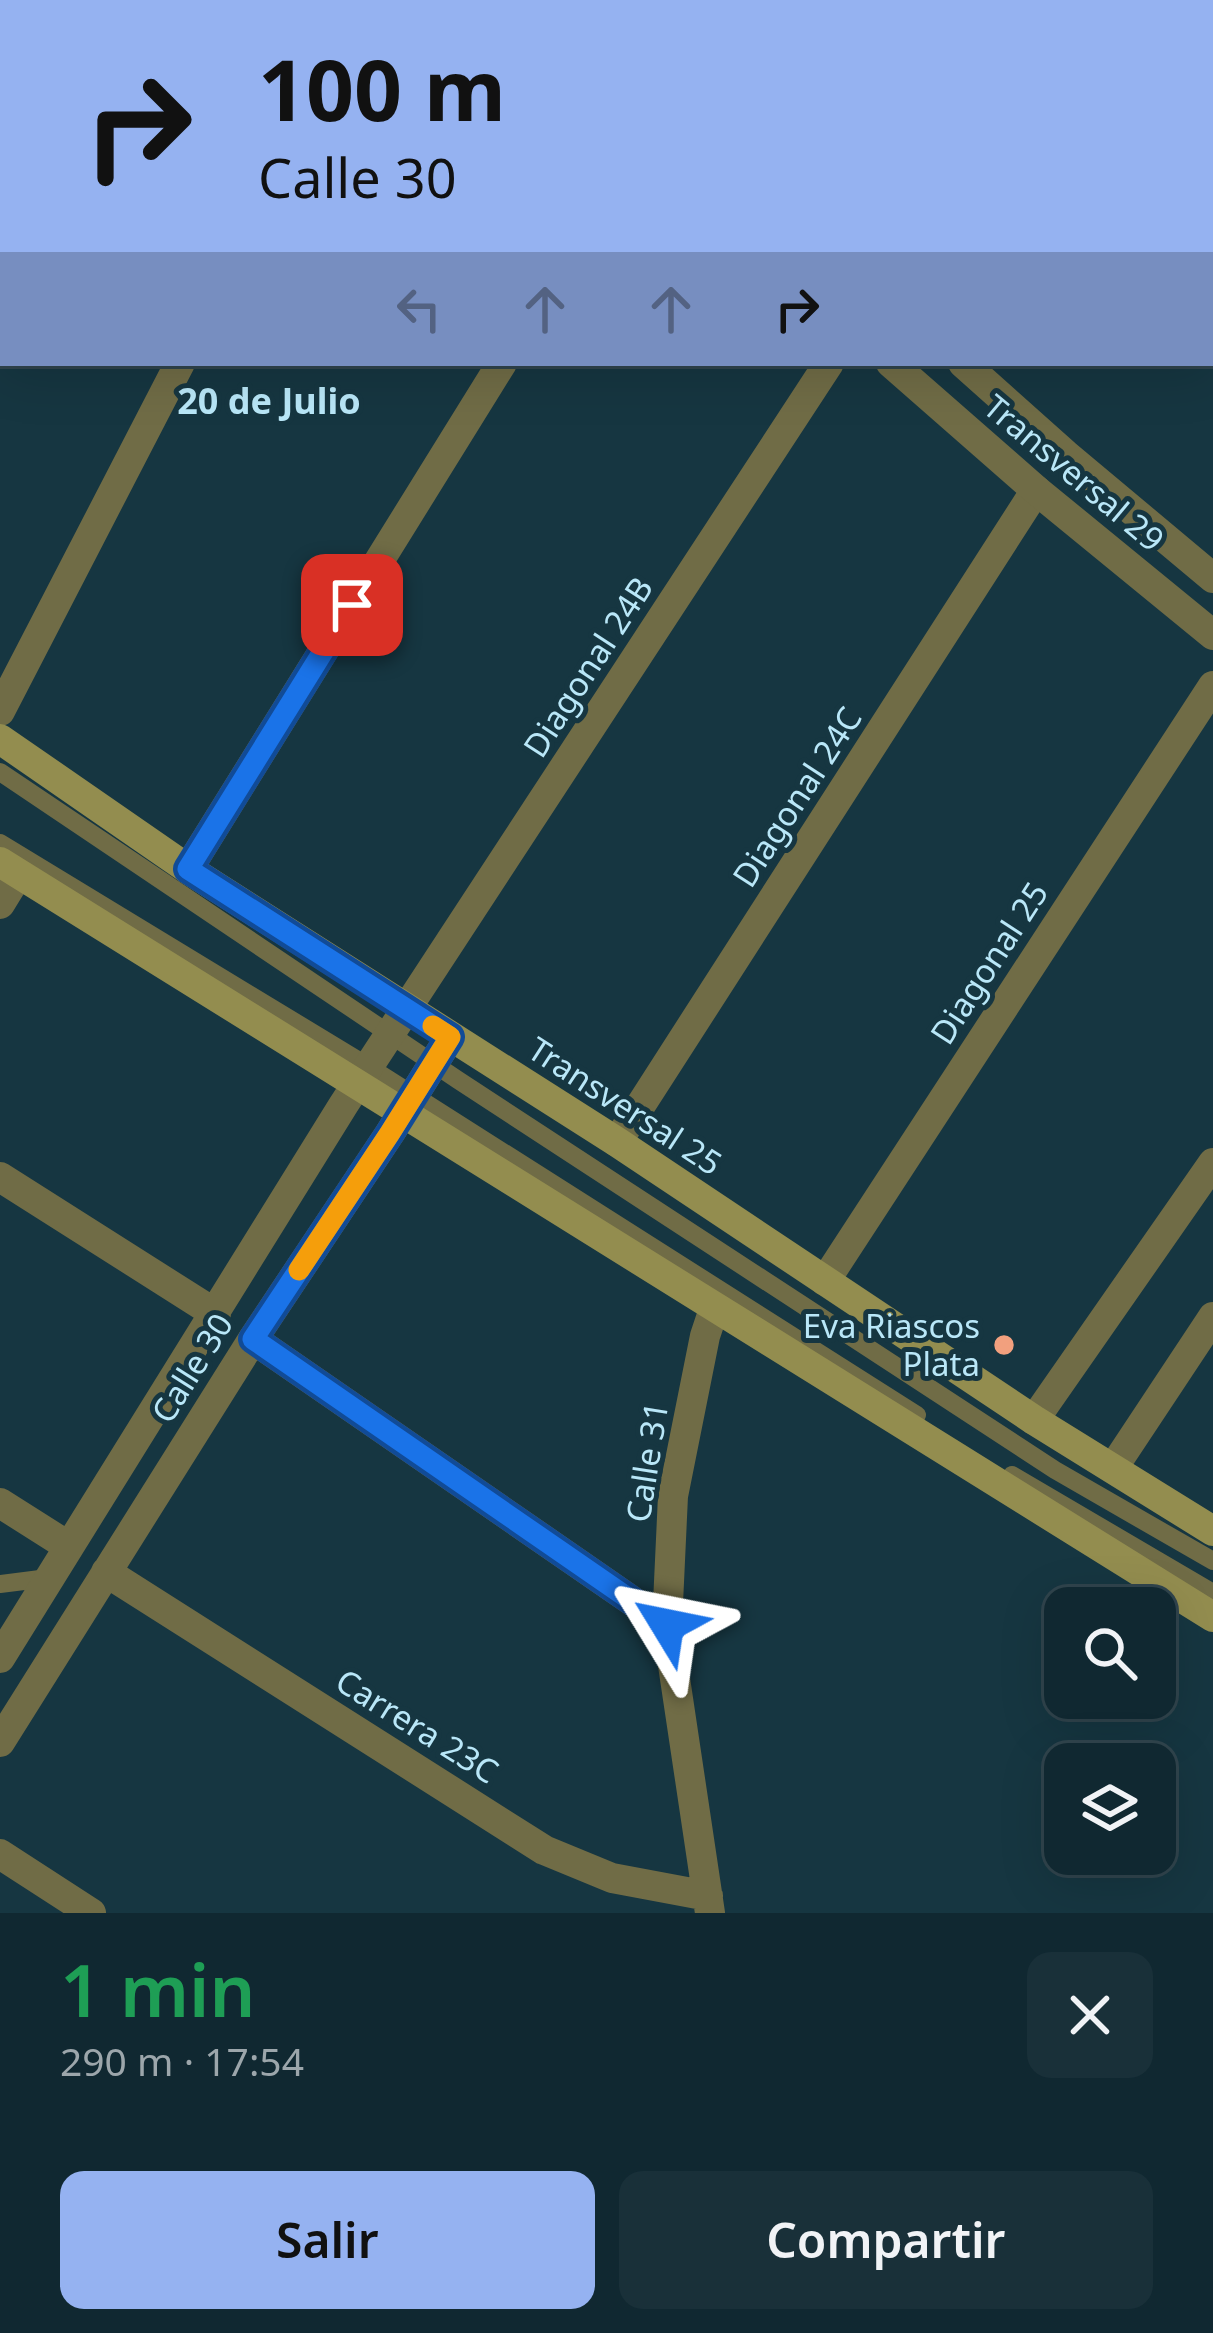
<!DOCTYPE html>
<html lang="es">
<head>
<meta charset="utf-8">
<style>
  :root { --surface:#102831; --page:#193039; --text:#f1f3f6; --muted:#9ca6ab; --line:#30444d; --accent:#95b2f1 }
  body { margin:0; font-family:"Noto Sans",sans-serif; background:var(--page); color:var(--text); height:100vh; display:flex; flex-direction:column; font-size:45px; white-space:nowrap }
  * { box-sizing:border-box; margin:0 }
  p { font-size:39px; color:var(--muted) }
  .icon { flex:none; width:66px; height:66px; fill:none; stroke:currentColor; stroke-width:2; stroke-linecap:round; stroke-linejoin:round }
  .map { position:relative; height:1913px; overflow:hidden }
  .side { display:flex; flex-direction:column; background:var(--surface); flex:1 }
  .side>* { flex:none }
  .hud { position:absolute; left:0px; top:0px; width:1215px; height:366px; box-shadow:0 12px 48px #0002,0 0 0 3px var(--line); background:#95b2f1; color:#111; overflow:hidden }
  .controls { position:absolute; left:1044px; top:1587px; display:grid; gap:24px }
  .controls a { display:grid; place-items:center; width:132px; height:132px; border-radius:24px; background:var(--surface); box-shadow:0 12px 48px #0002,0 0 0 3px var(--line); font-size:60px }
  .pin { position:absolute; display:grid; place-items:center; width:102px; height:102px; color:#fff; margin:-51px; border-radius:24px; box-shadow:0 6px 18px #0006 }
  .me { position:absolute; width:132px; margin:-66px; rotate:305deg; stroke-linejoin:round; filter:drop-shadow(0 0 9px #0008) }
  .turn { display:flex; align-items:center; gap:42px; height:252px; padding:0 60px; font-size:54px }
  .turn .icon { width:156px; height:156px; stroke-width:2.5 }
  .turn b { display:block; font-size:84px; line-height:102px }
  .lanes { display:flex; align-items:center; height:114px; padding:0 60px; background:#0003; justify-content:center; gap:60px; direction:ltr }
  .lanes .off { opacity:.35 }
  .round { display:grid; place-items:center; flex:none; width:126px; height:126px; border-radius:24px; background:var(--page) }
  .summary { display:flex; align-items:center; justify-content:space-between; height:204px; padding:0 60px }
  h1 { font-size:72px; font-weight:600; line-height:90px; color:#1e9e55 }
  .primary-button { display:flex; gap:24px; margin-top:auto; padding:24px 60px }
  .primary-button a { flex:1; height:138px; border-radius:24px; background:var(--accent); color:#111; font-size:48px; font-weight:600; line-height:138px; text-align:center }
  .primary-button a+a { background:var(--page); color:var(--text) }
  .map>svg:first-child { display:block }
</style>
</head>
<body>
<div class="map">
<svg width="1213" height="1913" viewBox="0 0 1213 1913">
  <rect width="100%" height="100%" fill="#163641"/>
  <g fill="none" stroke-linecap="round" stroke-linejoin="round">
    <path stroke="#706c46" stroke-width="18" d="M0,772L458,1080L1055,1470L1213,1561
      M0,843L369,1067L917,1415
      M1012,1475L1213,1593
      M0,1584L48,1578"/>
    <path stroke="#706c46" stroke-width="30" d="M6,0L11,3
      M1149,0L1150,3
      M1204,0L1205,3
      M86,3L87,0
      M367,3L368,0
      M887,3L894,0
      M0,171L3,165
      M1212,174L1213,177
      M0,711L180,363
      M188,869L502,363
      M0,904L19,873
      M617,1142L1036,490
      M0,1177L216,1314
      M825,1281L1213,686
      M253,1339L667,1625
      M1034,1420L1213,1163
      M1113,1468L1213,1317
      M0,1503L68,1546
      M106,1572L544,1850L612,1878L708,1896
      M0,1658L344,1104L829,363
      M0,1742L253,1339L390,1133L450,1037
      M0,1854L91,1913
      M710,1913L667,1625L673,1496L705,1336L714,1309"/>
    <path stroke="#706c46" stroke-width="30" d="M545,0L547,3
      M606,0L608,3
      M891,363L1036,490L1213,635
      M963,363L1066,455L1213,578"/>
    <path stroke="#938d4f" stroke-width="30" d="M0,739L188,869L617,1142L1034,1420L1213,1531
      M0,862L1213,1617"/>
  </g>
  <g fill="none" stroke-linecap="round" stroke-linejoin="round">
    <g stroke="#114b97" stroke-width="30">
      <path id="route" d="M352,605L188,869L450,1037L390,1133L253,1339L667,1625"/>
    </g>
    <use href="#route" stroke="#1a73e8" stroke-width="21"/>
    <path stroke="#f59e0b" stroke-width="21" d="M299,1270L390,1133L450,1037L433,1026"/>
  </g>
  <circle fill="#f2a07e" stroke="#163641" stroke-width="4.5" cx="1004" cy="1345" r="12"/>
  <g text-anchor="middle" stroke-width="10" stroke-linejoin="round" paint-order="stroke">
    <g font-size="33" fill="#b9e7f8" stroke="#163641">
      <text transform="translate(1074 473) rotate(40)" y="12">Transversal 29</text>
      <text transform="translate(588 667) rotate(-57)" y="12">Diagonal 24B</text>
      <text transform="translate(797 797) rotate(-57)" y="12">Diagonal 24C</text>
      <text transform="translate(989 963) rotate(-57)" y="12">Diagonal 25</text>
      <text transform="translate(625 1106) rotate(33)" y="12">Transversal 25</text>
      <text transform="translate(192 1368) rotate(-58)" y="12">Calle 30</text>
      <text transform="translate(647 1462) rotate(-81)" y="12">Calle 31</text>
      <text transform="translate(417 1726) rotate(32)" y="12">Carrera 23C</text>
    </g>
    <g font-size="33" fill="#b9e7f8" stroke="#163641" text-anchor="end">
      <text x="980" y="1338">Eva Riascos<tspan x="980" dy="38">Plata</tspan></text>
    </g>
    <g font-size="36" font-weight="bold" fill="#b9e7f8" stroke="#163641">
      <text x="269" y="414">20 de Julio</text>
    </g>
  </g>
</svg>
<div class="controls">
<a><svg class="icon" aria-label="search" viewBox="0 0 24 24"><circle cx="10" cy="10" r="6"/><path d="M15 15l6 6"/></svg></a>
<a><svg class="icon" aria-label="layers" viewBox="0 0 24 24"><path d="M12 4l9 5-9 5-9-5zM3 14l9 5 9-5"/></svg></a>
</div>
<div class="pin" style="left:352px;top:605px;background:#d93025"><svg class="icon" aria-label="arrive" viewBox="0 0 24 24"><path d="M6 21V4h12l-3 4 3 4H6"/></svg></div>
<svg class="me" style="left:667px;top:1625px" viewBox="-20 -20 40 40"><path d="M0-17L14 15 0 8-14 15z" fill="#1a73e8" stroke="#fff" stroke-width="4"/></svg>
<div class="hud">
<div class="turn"><svg class="icon" aria-label="right" viewBox="0 0 24 24"><path d="M7 20v-9h11M14 6l5 5-5 5"/></svg><div><b>100 m</b>Calle 30</div></div>
<div class="lanes"><svg class="icon off" aria-label="left" viewBox="0 0 24 24"><path d="M17 20v-9H6M10 6l-5 5 5 5"/></svg><svg class="icon off" aria-label="ahead" viewBox="0 0 24 24"><path d="M12 20V5M6 11l6-6 6 6"/></svg><svg class="icon off" aria-label="ahead" viewBox="0 0 24 24"><path d="M12 20V5M6 11l6-6 6 6"/></svg><svg class="icon" aria-label="right" viewBox="0 0 24 24"><path d="M7 20v-9h11M14 6l5 5-5 5"/></svg></div>
</div>
</div>
<section class="side">
<div class="summary"><div><h1>1 min</h1><p>290 m · 17:54</p></div><a class="round"><svg class="icon" aria-label="close" viewBox="0 0 24 24"><path d="M6 6l12 12M18 6L6 18"/></svg></a></div>
<div class="primary-button"><a>Salir</a><a>Compartir</a></div>
</section>
</body>
</html>
